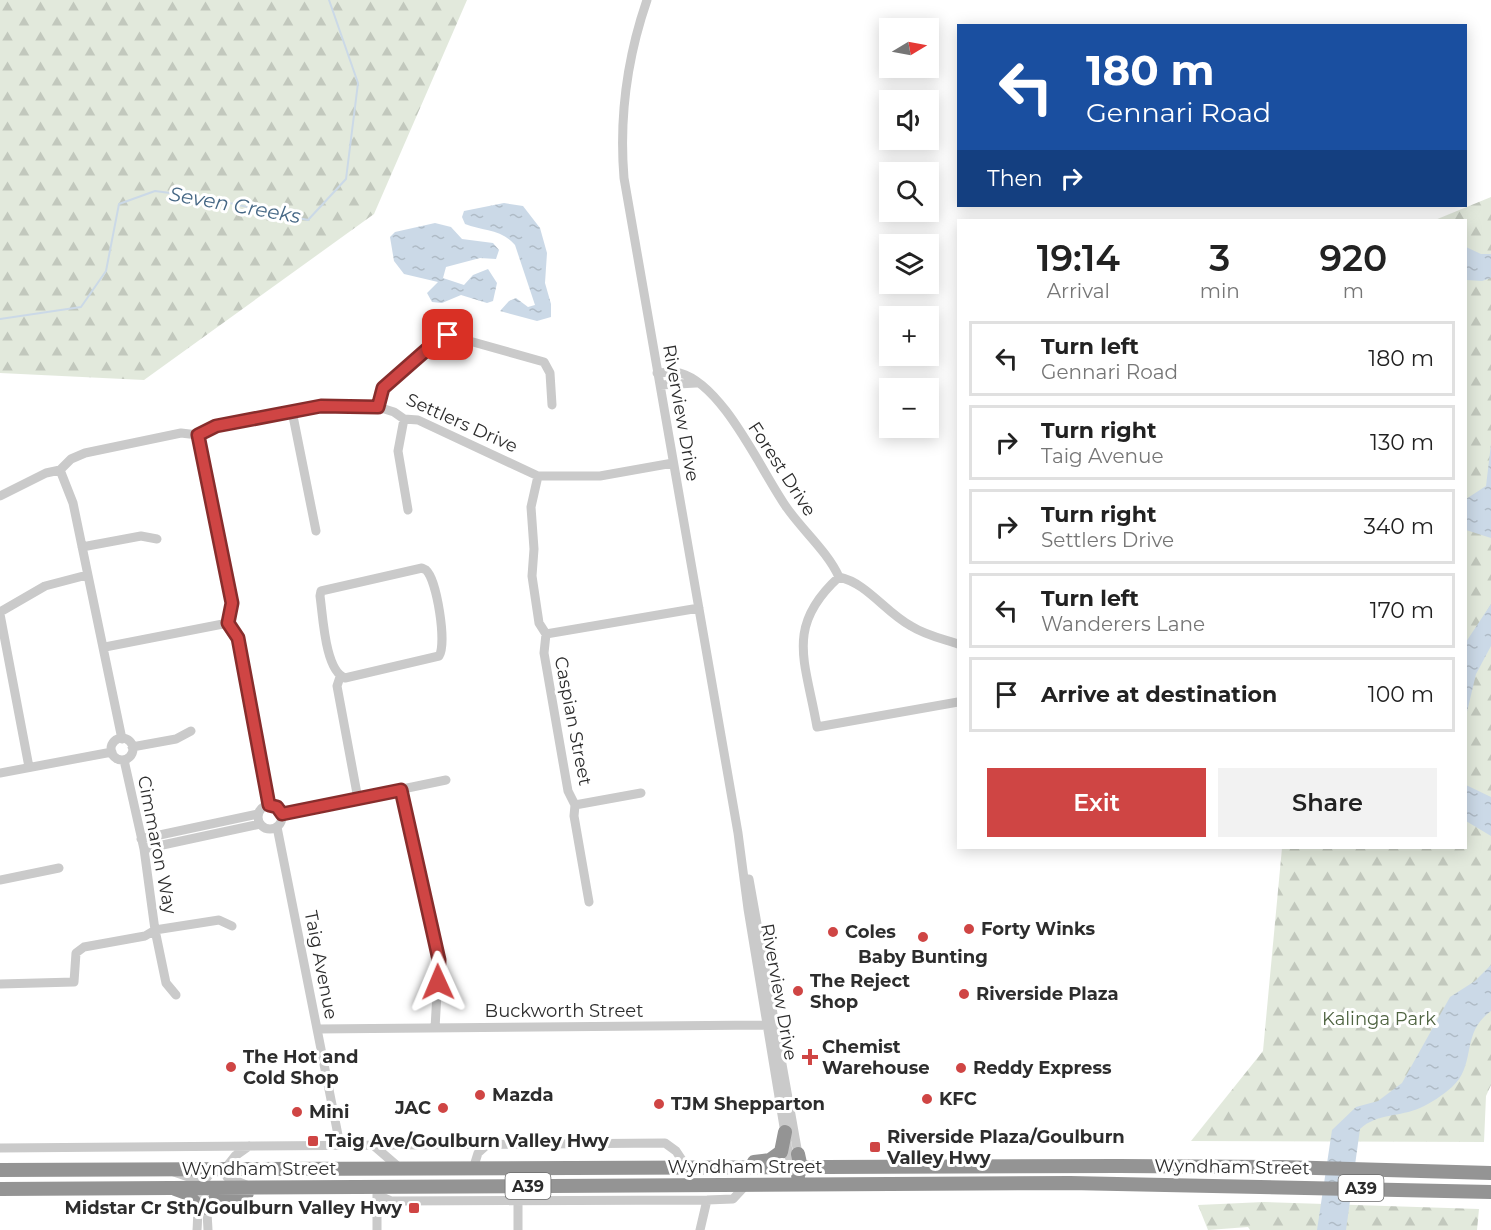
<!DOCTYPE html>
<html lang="en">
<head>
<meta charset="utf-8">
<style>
  :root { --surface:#fff; --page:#f2f2f2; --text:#222; --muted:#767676; --line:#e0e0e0; --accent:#cf4544 }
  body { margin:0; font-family:Montserrat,sans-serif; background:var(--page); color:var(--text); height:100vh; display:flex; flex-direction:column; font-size:22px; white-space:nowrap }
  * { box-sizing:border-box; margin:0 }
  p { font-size:20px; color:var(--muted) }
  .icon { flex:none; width:33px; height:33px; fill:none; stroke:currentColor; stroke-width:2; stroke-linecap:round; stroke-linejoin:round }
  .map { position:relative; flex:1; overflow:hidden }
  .panel { position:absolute; left:957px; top:219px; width:510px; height:630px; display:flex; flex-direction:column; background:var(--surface); border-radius:0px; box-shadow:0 3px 15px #0003 }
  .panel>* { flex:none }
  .hud { position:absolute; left:957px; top:24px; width:510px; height:183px; border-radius:0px; box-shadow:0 3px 15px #0003; background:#1a4fa0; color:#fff; overflow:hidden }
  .needle { width:39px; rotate:80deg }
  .tools { position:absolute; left:879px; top:18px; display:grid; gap:12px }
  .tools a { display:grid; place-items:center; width:60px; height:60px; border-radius:0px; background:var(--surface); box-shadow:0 3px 15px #0003; font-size:30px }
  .pin { position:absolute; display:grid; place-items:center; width:51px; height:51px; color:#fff; margin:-26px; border-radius:12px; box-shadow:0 3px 9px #0006 }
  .me { position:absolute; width:66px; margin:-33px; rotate:359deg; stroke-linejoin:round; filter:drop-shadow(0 0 4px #0008) }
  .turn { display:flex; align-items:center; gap:21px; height:126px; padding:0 30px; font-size:27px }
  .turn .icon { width:78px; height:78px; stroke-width:2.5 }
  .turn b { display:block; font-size:42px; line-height:51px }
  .then { display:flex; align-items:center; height:57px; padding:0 30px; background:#0003; gap:12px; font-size:22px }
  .eta { display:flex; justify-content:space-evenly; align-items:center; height:102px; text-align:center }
  .eta b { font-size:36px; font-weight:600; line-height:42px }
  .cta { display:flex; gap:12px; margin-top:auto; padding:12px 30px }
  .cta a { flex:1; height:69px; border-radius:0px; background:var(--accent); color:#fff; font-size:24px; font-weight:600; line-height:69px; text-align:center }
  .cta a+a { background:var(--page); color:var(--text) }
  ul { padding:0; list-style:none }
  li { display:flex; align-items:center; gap:18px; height:75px; margin:0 12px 9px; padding:0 18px; border:3px solid var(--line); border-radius:0px }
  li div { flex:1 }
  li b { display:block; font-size:22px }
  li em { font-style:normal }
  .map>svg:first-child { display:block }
</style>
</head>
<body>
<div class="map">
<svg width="1491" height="1230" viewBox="0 0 1491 1230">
  <defs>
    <pattern id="forest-firs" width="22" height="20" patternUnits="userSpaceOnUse" patternTransform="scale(1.5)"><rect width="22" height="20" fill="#e2e9dc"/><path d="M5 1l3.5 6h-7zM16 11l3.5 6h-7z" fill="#c2c8bd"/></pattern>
    <pattern id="water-ripples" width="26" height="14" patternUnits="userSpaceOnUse" patternTransform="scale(1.5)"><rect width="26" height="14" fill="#cbd9e7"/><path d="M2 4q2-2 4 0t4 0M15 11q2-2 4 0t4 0" fill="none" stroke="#afbbc6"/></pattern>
  </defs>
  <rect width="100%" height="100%" fill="#fff"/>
  <path fill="url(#forest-firs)" d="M0,0H467L374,214L144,380L0,373Z
    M1491,197V1085L1486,1096L1484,1142L1191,1141L1263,1051L1282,848H1466V220H1435Z
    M1264,1202L1479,1209L1477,1230H1250L1248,1227L1208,1230L1198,1205Z"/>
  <path fill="url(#water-ripples)" d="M504,203L523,206L540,228L547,253L545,283L551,304V317L537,321L500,311L509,301L516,298L528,307L535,305L515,245C502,229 482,231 465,224L462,217L464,211Z
    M435,223L451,227L462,239L493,243L499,250L496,259L480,258L446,267L443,278L464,285L473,275L488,269L497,283L493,301L487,303L461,295L442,303L432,302L427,293L438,282L404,274L394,261L390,237L395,232Z
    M1466,247L1481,254H1491V278L1482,281L1466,280Z
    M1491,444V538L1466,530V499L1486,486Z
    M1491,604V646L1476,674L1466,716V642Z
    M1466,785L1491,797V836L1466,821Z
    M1491,965V1011C1460,1033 1477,1065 1452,1087C1443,1095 1431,1103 1420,1108C1400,1117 1377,1113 1360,1129L1346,1230H1317L1332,1130L1356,1107L1378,1101L1402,1083L1450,997L1475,981Z"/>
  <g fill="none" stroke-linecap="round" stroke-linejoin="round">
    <path stroke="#cbd9e7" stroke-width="2" d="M0,319L81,307L106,271L119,204L155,191L201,197L308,220L346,179L358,83L329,0"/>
    <path stroke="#cacaca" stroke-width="9" d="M647,0C627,58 619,117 624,178L738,833L748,909L789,1157
      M657,373C665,373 673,371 680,373C724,385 762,473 787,508C803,531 827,551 839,577C867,583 885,612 911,626C925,635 943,639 958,644
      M660,385L696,383
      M378,407L383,388L441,337L448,335L544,362L550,373L552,405
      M292,411L316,531
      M404,419L398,451L408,510
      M198,435L232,603L228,623L238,638L269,805
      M60,470L73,503L122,739
      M538,476L531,507L534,549L532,576L539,623L546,634L544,653L568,791L575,805L574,816L589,902
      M0,496L46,473L60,470L71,459L85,453L181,433L198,435L216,426L341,404L378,407L394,412L404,419L418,420L538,476H600L673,463
      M82,547L141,536L157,539
      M422,568L426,570C437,580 447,644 439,656L345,678C325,671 323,616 320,596L321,591Z
      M839,577C784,627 806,662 817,727L958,702
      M0,612L45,586L87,575
      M0,614L29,767
      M546,634L699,608
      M105,647L228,623
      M340,677L337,686L358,799
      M111 749a11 11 0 1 1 22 0a11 11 0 1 1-22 0Z
      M132,747L176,739L191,731
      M0,773L112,752
      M401,791L439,960L435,1028
      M258 817a12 12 0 1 1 24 0a12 12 0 1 1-24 0Z
      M575,805L641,793
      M282,814L446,780
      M277,827L340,1145
      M141,839L258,814
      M144,849L260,824
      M749,879L798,1154
      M0,880L59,868
      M0,984L74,982L76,953L84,947L145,936L155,930L144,849L124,760
      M176,995L166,983L155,930L219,920L232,926
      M317,1029L776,1025
      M373,1145L402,1170
      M0,1148L665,1143L676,1151L688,1169
      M473,1169L478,1153L488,1144
      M174,1172L197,1180C207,1197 207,1211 208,1230
      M246,1185L227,1177L224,1170L235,1156L249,1146
      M377,1192V1230
      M377,1195L391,1201L707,1200L733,1199L746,1185
      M197,1230C199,1206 194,1187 214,1170
      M518,1230V1201
      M700,1230L707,1200"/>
    <path stroke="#949494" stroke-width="14" d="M798,1154L801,1168L798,1175
      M754,1162L770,1160L781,1152L785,1132
      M0,1170L1119,1166L1281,1167L1491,1173
      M0,1189L1070,1183L1491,1192
      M175,1189L186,1193L197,1205
      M207,1208L213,1201L247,1193"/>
  </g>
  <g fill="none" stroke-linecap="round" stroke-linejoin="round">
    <g stroke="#872d2c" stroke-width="15">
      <path id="route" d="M438,982L439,960L401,790L282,814L277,807L269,805L238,638L228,623L232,603L198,435L216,426L321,406L378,407L383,388L441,337L448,335"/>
    </g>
    <use href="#route" stroke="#cf4544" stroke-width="10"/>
  </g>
  <g fill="#cf4544" stroke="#fff" stroke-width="2">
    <circle cx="969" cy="929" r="6"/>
    <circle cx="833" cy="932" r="6"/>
    <circle cx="923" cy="937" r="6"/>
    <circle cx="798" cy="991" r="6"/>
    <circle cx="964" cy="994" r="6"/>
    <path d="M807 1048h6v6h6v6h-6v6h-6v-6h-6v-6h6z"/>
    <circle cx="231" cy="1067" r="6"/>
    <circle cx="961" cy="1068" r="6"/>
    <circle cx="480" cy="1095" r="6"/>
    <circle cx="927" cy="1099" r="6"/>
    <circle cx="659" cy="1104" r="6"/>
    <circle cx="443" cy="1108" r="6"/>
    <circle cx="297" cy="1112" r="6"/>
    <rect x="307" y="1135" width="12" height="12" rx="3"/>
    <rect x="869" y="1141" width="12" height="12" rx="3"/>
    <rect x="408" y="1202" width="12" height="12" rx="3"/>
  </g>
  <g text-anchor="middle" stroke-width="6" stroke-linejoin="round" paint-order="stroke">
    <g fill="#fff" stroke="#6c6c6c" stroke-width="1.5">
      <rect x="505.5" y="1173" width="45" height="26" rx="4.5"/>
      <rect x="1338.5" y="1175" width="45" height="26" rx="4.5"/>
    </g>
    <g font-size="16" font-weight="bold" fill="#2d2d2d">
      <text x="528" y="1192">A39</text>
      <text x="1361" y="1194">A39</text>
    </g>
    <g font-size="18" fill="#2d2d2d" stroke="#fff">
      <text transform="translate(681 413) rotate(80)" y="6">Riverview Drive</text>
      <text transform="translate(462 423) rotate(24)" y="6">Settlers Drive</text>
      <text transform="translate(782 469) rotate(57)" y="6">Forest Drive</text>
      <text transform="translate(573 721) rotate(79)" y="6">Caspian Street</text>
      <text transform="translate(157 845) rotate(79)" y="6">Cimmaron Way</text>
      <text transform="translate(321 965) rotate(79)" y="6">Taig Avenue</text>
      <text transform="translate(779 992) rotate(80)" y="6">Riverview Drive</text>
      <text x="564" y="1017">Buckworth Street</text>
      <text x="745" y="1173">Wyndham Street</text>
      <text transform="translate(1232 1167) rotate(1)" y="6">Wyndham Street</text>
      <text x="259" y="1175">Wyndham Street</text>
    </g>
    <g font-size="18" font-weight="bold" fill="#2d2d2d" stroke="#fff" text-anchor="start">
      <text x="981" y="935">Forty Winks</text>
      <text x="845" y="938">Coles</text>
      <text x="923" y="963" text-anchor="middle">Baby Bunting</text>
      <text x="810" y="987">The Reject<tspan x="810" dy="21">Shop</tspan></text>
      <text x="976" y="1000">Riverside Plaza</text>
      <text x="822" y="1053">Chemist<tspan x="822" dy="21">Warehouse</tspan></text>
      <text x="243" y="1063">The Hot and<tspan x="243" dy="21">Cold Shop</tspan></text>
      <text x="973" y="1074">Reddy Express</text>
      <text x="492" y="1101">Mazda</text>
      <text x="939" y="1105">KFC</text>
      <text x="671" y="1110">TJM Shepparton</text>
      <text x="431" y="1114" text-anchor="end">JAC</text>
      <text x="309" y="1118">Mini</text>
      <text x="887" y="1143">Riverside Plaza/Goulburn<tspan x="887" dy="21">Valley Hwy</tspan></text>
      <text x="325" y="1147">Taig Ave/Goulburn Valley Hwy</text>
      <text x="402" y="1214" text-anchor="end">Midstar Cr Sth/Goulburn Valley Hwy</text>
    </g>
    <g font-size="18" fill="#4e6340" stroke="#fff">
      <text x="1379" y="1025">Kalinga Park</text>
    </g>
    <g font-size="20" font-style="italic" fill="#456785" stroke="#fff">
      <text transform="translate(235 205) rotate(10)" y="7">Seven Creeks</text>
    </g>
  </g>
</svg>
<div class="tools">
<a><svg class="needle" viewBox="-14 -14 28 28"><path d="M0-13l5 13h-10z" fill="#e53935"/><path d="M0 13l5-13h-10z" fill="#767676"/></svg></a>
<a><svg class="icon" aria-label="sound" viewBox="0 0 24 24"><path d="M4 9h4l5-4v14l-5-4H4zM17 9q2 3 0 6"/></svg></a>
<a><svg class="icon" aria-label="search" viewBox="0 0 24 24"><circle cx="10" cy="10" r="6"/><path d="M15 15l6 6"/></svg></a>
<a><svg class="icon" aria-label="layers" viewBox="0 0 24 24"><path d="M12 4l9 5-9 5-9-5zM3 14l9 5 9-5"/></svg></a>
<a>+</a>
<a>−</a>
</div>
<div class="pin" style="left:448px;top:335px;background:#d93025"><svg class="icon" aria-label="arrive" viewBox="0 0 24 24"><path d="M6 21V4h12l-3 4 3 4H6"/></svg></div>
<svg class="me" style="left:438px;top:982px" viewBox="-20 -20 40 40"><path d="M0-17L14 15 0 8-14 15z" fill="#cf4544" stroke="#fff" stroke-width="4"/></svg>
<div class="hud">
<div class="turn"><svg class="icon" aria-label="left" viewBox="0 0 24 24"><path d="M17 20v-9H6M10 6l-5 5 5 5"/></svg><div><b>180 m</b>Gennari Road</div></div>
<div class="then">Then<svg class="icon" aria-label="right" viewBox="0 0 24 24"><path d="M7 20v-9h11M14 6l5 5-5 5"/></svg></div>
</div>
<section class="panel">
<div class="eta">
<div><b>19:14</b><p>Arrival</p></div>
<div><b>3</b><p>min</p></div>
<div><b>920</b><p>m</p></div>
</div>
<ul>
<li><svg class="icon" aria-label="left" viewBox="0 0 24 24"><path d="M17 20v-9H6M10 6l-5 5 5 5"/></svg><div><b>Turn left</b><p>Gennari Road</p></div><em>180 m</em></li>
<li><svg class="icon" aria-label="right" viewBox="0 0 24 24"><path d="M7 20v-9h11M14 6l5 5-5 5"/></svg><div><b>Turn right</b><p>Taig Avenue</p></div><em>130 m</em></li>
<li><svg class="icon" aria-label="right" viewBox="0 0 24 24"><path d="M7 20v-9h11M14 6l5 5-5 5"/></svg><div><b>Turn right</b><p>Settlers Drive</p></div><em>340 m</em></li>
<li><svg class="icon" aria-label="left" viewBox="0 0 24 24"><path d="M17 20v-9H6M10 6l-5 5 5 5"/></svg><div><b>Turn left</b><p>Wanderers Lane</p></div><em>170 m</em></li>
<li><svg class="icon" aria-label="arrive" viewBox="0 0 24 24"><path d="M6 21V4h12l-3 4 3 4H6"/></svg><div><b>Arrive at destination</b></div><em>100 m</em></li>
</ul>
<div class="cta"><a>Exit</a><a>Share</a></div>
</section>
</div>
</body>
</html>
